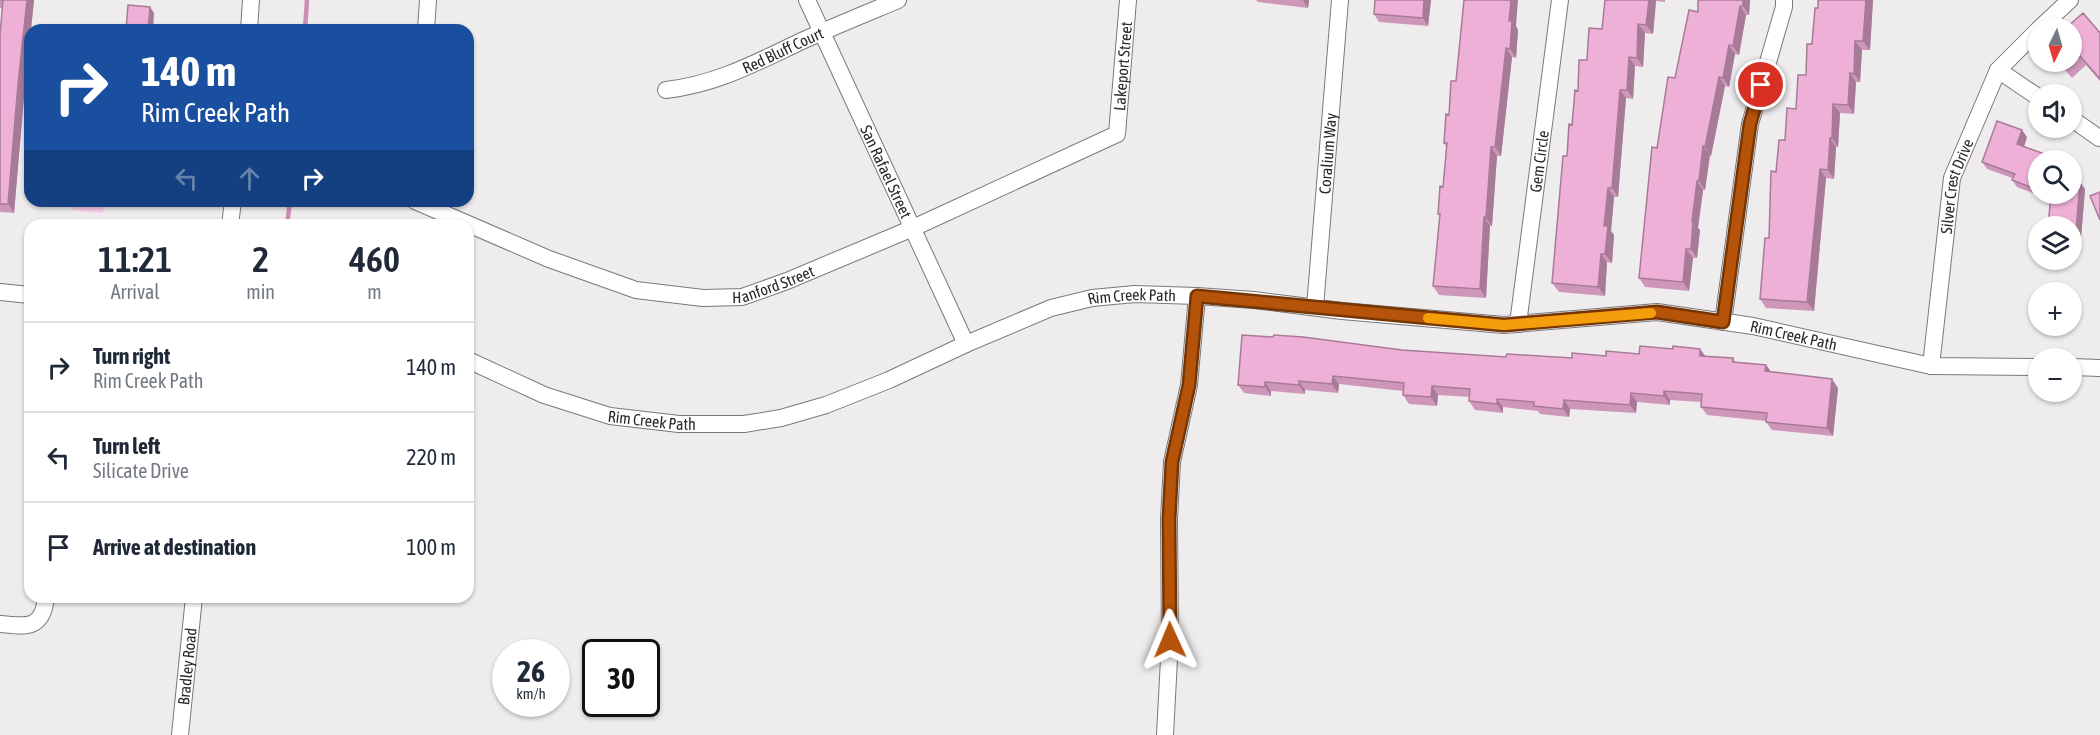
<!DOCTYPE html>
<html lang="en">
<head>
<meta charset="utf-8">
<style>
  :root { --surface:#fff; --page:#f2f2f3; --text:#1f2937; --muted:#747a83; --line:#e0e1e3 }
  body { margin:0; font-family:"Asap Condensed",sans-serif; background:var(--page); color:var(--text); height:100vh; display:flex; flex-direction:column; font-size:22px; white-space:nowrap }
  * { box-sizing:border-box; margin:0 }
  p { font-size:20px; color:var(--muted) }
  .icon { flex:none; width:33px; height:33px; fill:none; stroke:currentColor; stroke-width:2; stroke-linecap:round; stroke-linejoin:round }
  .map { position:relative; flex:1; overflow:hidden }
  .details { position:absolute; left:24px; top:219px; width:450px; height:384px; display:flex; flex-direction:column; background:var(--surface); border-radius:18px; box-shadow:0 2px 4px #0004 }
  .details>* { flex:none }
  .hud { position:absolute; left:24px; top:24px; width:450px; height:183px; border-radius:18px; box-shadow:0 2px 4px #0004; background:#1a4fa0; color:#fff; overflow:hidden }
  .needle { width:39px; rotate:185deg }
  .tools { position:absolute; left:2028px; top:18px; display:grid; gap:12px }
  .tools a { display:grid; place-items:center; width:54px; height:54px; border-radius:50%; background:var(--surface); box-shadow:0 2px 4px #0004; font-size:30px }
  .speed { position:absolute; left:492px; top:639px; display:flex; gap:12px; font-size:30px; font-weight:700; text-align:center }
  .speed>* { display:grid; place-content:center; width:78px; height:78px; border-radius:50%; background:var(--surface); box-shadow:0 2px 4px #0004; line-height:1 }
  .speed small { font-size:15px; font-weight:400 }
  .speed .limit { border:3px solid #111; border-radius:9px; background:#fff; color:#111 }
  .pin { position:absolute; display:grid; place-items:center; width:51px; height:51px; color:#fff; margin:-26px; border:3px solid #fff; border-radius:50%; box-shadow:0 2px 6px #0007 }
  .me { position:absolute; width:66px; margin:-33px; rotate:359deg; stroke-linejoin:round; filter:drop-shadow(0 0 4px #0008) }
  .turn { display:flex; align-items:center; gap:21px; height:126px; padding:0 18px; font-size:27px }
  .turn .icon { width:78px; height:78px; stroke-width:2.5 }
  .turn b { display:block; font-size:42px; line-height:51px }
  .lanes { display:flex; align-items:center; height:57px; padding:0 18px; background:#0003; justify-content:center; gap:30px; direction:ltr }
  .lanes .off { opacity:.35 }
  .eta { display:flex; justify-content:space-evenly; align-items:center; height:102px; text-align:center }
  .eta b { font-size:36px; font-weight:600; line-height:42px }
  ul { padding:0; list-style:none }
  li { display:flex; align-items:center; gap:18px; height:90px; padding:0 18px; border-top:2px solid var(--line) }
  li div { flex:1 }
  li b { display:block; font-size:22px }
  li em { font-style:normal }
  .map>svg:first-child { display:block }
</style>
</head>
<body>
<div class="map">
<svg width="2100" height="735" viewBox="0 0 2100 735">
  <rect width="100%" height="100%" fill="#efecee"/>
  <path fill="#fdcdeb" d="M72,201H104L103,213L72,210Z"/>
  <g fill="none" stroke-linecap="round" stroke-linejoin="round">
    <path stroke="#cc8fb6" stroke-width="4.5" d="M305,30L307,0
      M287,225L290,201"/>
    <g stroke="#7b787a" stroke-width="18">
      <g id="minor">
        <path id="s1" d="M807,0L966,344"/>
        <path d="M2040,28L2070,0"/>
        <path d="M249,30L251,0"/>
        <path d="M426,30L428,0"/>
        <path d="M1998,70L2038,97"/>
        <path id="s2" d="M666,90C718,84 757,62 804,40C835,26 867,13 898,0"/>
        <path d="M2072,119L2099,138"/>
        <path id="s3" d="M415,201L549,259L636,290L703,298L742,297L787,281L913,228L1117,134L1128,0"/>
        <path d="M230,225L233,201"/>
        <path d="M0,292L30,295"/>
        <path id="s4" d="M1315,307L1340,0"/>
        <path d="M1723,322L1750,124L1784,7V0"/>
        <path id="s5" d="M1518,324L1560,0"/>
        <path id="s6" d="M468,360L544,395L610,416L679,424H744L781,418L826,405L889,380L966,344L1051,308L1092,298L1135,294L1197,296L1254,300L1342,311L1504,325L1657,312L1753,326L1931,366L2038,367"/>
        <path id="s7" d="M1931,366L1952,178L1998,70L2038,30"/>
        <path d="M2072,367L2100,368"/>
        <path d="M0,624C27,627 43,629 46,597"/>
        <path id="s8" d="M180,735L194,597"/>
        <path d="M1165,735L1170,640L1169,519L1172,462L1189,385L1197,296"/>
      </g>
    </g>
    <use href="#minor" stroke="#fff" stroke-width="16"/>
  </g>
  <path fill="#ce97ba" d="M0,0H34L24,93L14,213L0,212V35L2,8H0Z
    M1256,0H1309L1308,8L1258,2Z
    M1431,0L1428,26L1379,22L1374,14Z
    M1605,0H1665V2L1656,1L1653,34L1645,33L1643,67L1635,66L1633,99L1626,98L1618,197H1614L1611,231L1614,235L1612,263L1607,262L1605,296L1559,292L1552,283L1567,156L1578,91L1587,60L1602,29Z
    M1750,0L1749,15H1746L1739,55L1735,54L1729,87L1725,86L1711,156L1710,155L1705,190H1703L1698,228L1700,230L1697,258H1693L1689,291L1645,287L1639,278L1657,148L1675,78L1698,12Z
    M1873,0L1870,50H1862L1860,82H1856L1854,114L1840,113L1838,147H1836L1834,179L1826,178L1814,311L1766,308L1760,299L1769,238L1776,172L1806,75L1818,8Z
    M1516,26L1518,30L1516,58L1512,57L1501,156H1497L1492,226H1490L1486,298L1439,295L1433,286L1440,216L1438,214L1443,187L1446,147L1444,143L1456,81Z
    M2100,33V81L2086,65L2072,78L2058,62H2072Z
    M2027,137L2024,147L2038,160V194H2072L2080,182L2085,189L2081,238L2072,237V226L2051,200L2017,187L2012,180V178L1987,169L1982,162Z
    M1673,349H1700L1705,356L1733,358L1736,363L1766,365L1771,372L1838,388L1833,436L1772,430L1766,422V421L1707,415L1701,407V402L1670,400V405L1637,402L1636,413L1570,409L1569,417L1540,414L1538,411L1503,407V413L1475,410L1469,401L1470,397L1438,395L1437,406L1409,404L1403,395V391L1339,384L1338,393L1305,390V394L1271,391V396L1244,393L1238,385L1402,350L1506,357L1572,358L1639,354Z"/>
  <path fill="#a77b97" d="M27,0H34L31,30H30L14,213L8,204L18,84Z
    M1303,0H1309L1308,8Z
    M1424,0H1431L1428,26L1423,18Z
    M1511,0H1518L1516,26L1518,30L1516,58L1510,49L1509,21Z
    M1649,0H1655L1656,1L1653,34L1646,25Z
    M1743,0H1750L1749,15L1743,6Z
    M1866,0H1873L1870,50L1863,41Z
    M1740,6L1746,15L1739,55L1733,46Z
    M150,7L154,13L153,30H148Z
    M1638,24L1645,33L1643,67L1637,58Z
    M1855,41L1862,50L1860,82L1854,74Z
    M1729,45L1735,54L1729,87L1723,78Z
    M1506,48L1512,57L1501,156L1495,147Z
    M1629,57L1635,66L1633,99L1627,90Z
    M1850,73L1856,82L1854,114L1848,105Z
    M1719,77L1725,86L1711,156L1705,147Z
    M1620,90L1626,98L1618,197L1612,188Z
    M1833,104L1840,113L1838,147L1832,138Z
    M2022,130L2027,137L2022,152L2017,144Z
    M1830,138L1836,147L1834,179L1828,170Z
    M1703,146L1710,155L1705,190L1699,181Z
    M1491,147L1497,156L1492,226L1486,218Z
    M1820,169L1826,178L1814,311L1807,302Z
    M1697,181L1703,190L1698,228L1700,230L1697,258L1691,249L1692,221Z
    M2080,182L2085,189L2081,238L2076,230Z
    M1608,188L1614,197L1611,231L1614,235L1612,263L1605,254L1604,226Z
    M1484,217L1490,226L1486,298L1480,289Z
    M1686,249L1693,258L1689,291L1683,282Z
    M1601,254L1607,262L1605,296L1598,287Z
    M1700,349L1706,357L1700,356Z
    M1766,365L1772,373L1765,371Z
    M1333,376L1339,384L1338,393L1332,384Z
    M1832,379L1838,388L1833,436L1827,428Z
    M1299,381L1305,390V394L1299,385Z
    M1265,382L1271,391V396L1265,387Z
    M1432,386L1438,395L1437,406L1431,397Z
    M1664,391L1670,400V405L1664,396Z
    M1631,393L1637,402L1636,413L1630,405Z
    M1497,399L1503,407V413L1497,404Z
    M1564,400L1570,409L1569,417L1563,409Z"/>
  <path fill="#efb0d8" stroke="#a77b97" stroke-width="1.5" d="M0,0H27L18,84L8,204H0V35L3,0Z
    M1375,0H1424L1423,18L1374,14Z
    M1464,0H1511L1509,21H1512L1510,49L1506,48L1495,147H1491L1486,218L1484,217L1480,289L1433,286L1440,214H1438L1440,186L1443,187L1447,143H1444L1446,114L1449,115L1451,81H1456Z
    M1605,0H1649L1646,25L1638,24L1637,58L1629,57L1627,90H1620L1612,188H1608L1604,226H1608L1605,254H1601L1598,287L1552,283L1563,156H1567L1569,124L1572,125L1575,90L1578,91L1579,60H1587L1589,28L1602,29Z
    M1698,0H1743V6H1740L1733,46L1729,45L1723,78L1719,77L1705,147L1703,146L1699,181H1697L1692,221H1693L1691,249H1686L1683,282L1639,278L1652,147L1657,148L1668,77L1675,78L1689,10L1698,12Z
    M1818,0H1866L1863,41H1855L1854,74L1850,73L1848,105L1833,104L1832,138H1830L1828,170L1820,169L1807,302L1760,299L1765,238H1769L1771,171L1776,172L1779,140H1785L1787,108L1796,109L1798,75H1806L1807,44H1812L1815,8H1818Z
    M128,5L150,7L148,30H126Z
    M2083,13L2100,33V79L2080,56L2066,69L2060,62H2072V28H2066Z
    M1997,121L2022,130L2017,144L2050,156L2048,160H2038V190L2012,180L2015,174L1982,162Z
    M2072,181L2080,182L2076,230H2072V226H2048L2051,195L2049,194H2072Z
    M2100,192V220L2090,196Z
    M1242,335L1273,337L1274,335L1303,337L1402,350L1506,357L1507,354L1572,358V353L1606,356V351L1639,354L1640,346L1673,349V346L1700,349V356L1733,358V362L1766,365L1765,371L1832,379L1827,428L1766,422L1767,413L1701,407L1702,394L1664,391V396L1631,393L1630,405L1564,400L1563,409L1534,406V402L1497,399V404L1469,401L1470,389L1432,386L1431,397L1403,395L1404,383L1333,376L1332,384L1299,381V385L1265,382V387L1238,385Z"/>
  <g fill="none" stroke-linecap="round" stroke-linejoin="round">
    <g stroke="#753606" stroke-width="15">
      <path id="route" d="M1170,640L1169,519L1172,462L1189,385L1197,296L1504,325L1657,312L1723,322L1750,124L1761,85"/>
    </g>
    <use href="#route" stroke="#b45309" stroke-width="10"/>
    <path stroke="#f59e0b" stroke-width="10" d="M1428,318L1504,325L1651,313"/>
  </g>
  <g text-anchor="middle" stroke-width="4.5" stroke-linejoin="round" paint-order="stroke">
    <g font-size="16" fill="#2b2a2b" stroke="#fdf9fb">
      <text dy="6" stroke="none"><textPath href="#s2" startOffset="124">Red Bluff Court</textPath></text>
      <text dy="6" stroke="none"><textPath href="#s3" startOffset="822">Lakeport Street</textPath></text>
      <text dy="6" stroke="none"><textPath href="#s4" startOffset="154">Coralium Way</textPath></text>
      <text dy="6" stroke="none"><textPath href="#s5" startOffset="164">Gem Circle</textPath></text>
      <text dy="6" stroke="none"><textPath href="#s1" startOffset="189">San Rafael Street</textPath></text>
      <text dy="6" stroke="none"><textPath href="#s7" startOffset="182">Silver Crest Drive</textPath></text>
      <text dy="6" stroke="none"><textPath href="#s3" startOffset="378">Hanford Street</textPath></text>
      <text dy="6" stroke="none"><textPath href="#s6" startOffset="699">Rim Creek Path</textPath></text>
      <text dy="6" stroke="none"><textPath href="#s6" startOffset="1365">Rim Creek Path</textPath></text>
      <text dy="6" stroke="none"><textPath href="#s6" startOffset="195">Rim Creek Path</textPath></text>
      <text dy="6" stroke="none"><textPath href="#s8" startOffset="69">Bradley Road</textPath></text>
    </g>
  </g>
</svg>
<div class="tools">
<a><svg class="needle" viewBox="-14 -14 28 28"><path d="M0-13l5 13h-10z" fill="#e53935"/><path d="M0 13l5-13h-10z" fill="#747a83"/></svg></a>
<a><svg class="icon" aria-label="sound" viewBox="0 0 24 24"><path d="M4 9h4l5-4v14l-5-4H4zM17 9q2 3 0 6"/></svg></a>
<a><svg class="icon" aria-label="search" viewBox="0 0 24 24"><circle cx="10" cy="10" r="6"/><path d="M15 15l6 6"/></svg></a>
<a><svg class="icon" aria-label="layers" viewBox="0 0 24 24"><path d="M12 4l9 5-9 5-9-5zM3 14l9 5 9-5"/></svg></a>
<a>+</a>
<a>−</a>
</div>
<div class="speed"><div>26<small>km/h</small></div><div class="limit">30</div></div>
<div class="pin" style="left:1761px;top:85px;background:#d93025"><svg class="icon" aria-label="arrive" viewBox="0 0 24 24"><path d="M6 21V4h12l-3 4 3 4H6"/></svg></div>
<svg class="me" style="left:1170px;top:640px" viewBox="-20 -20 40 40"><path d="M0-17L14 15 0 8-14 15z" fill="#b45309" stroke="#fff" stroke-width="4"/></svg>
<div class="hud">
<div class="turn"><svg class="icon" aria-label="right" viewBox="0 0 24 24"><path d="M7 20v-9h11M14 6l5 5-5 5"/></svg><div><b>140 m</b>Rim Creek Path</div></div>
<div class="lanes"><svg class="icon off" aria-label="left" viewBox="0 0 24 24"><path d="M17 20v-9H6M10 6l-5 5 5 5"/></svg><svg class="icon off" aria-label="ahead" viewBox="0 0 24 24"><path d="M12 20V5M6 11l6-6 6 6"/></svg><svg class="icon" aria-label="right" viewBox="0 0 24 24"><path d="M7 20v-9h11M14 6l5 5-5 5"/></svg></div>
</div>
<section class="details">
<div class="eta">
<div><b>11:21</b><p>Arrival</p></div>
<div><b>2</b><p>min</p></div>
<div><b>460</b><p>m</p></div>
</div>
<ul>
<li><svg class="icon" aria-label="right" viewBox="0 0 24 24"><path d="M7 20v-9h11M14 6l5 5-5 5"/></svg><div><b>Turn right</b><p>Rim Creek Path</p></div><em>140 m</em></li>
<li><svg class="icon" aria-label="left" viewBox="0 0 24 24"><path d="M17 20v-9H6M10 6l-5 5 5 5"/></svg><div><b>Turn left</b><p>Silicate Drive</p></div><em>220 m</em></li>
<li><svg class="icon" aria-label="arrive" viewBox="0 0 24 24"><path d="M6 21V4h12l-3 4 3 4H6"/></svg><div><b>Arrive at destination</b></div><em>100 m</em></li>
</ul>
</section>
</div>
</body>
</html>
